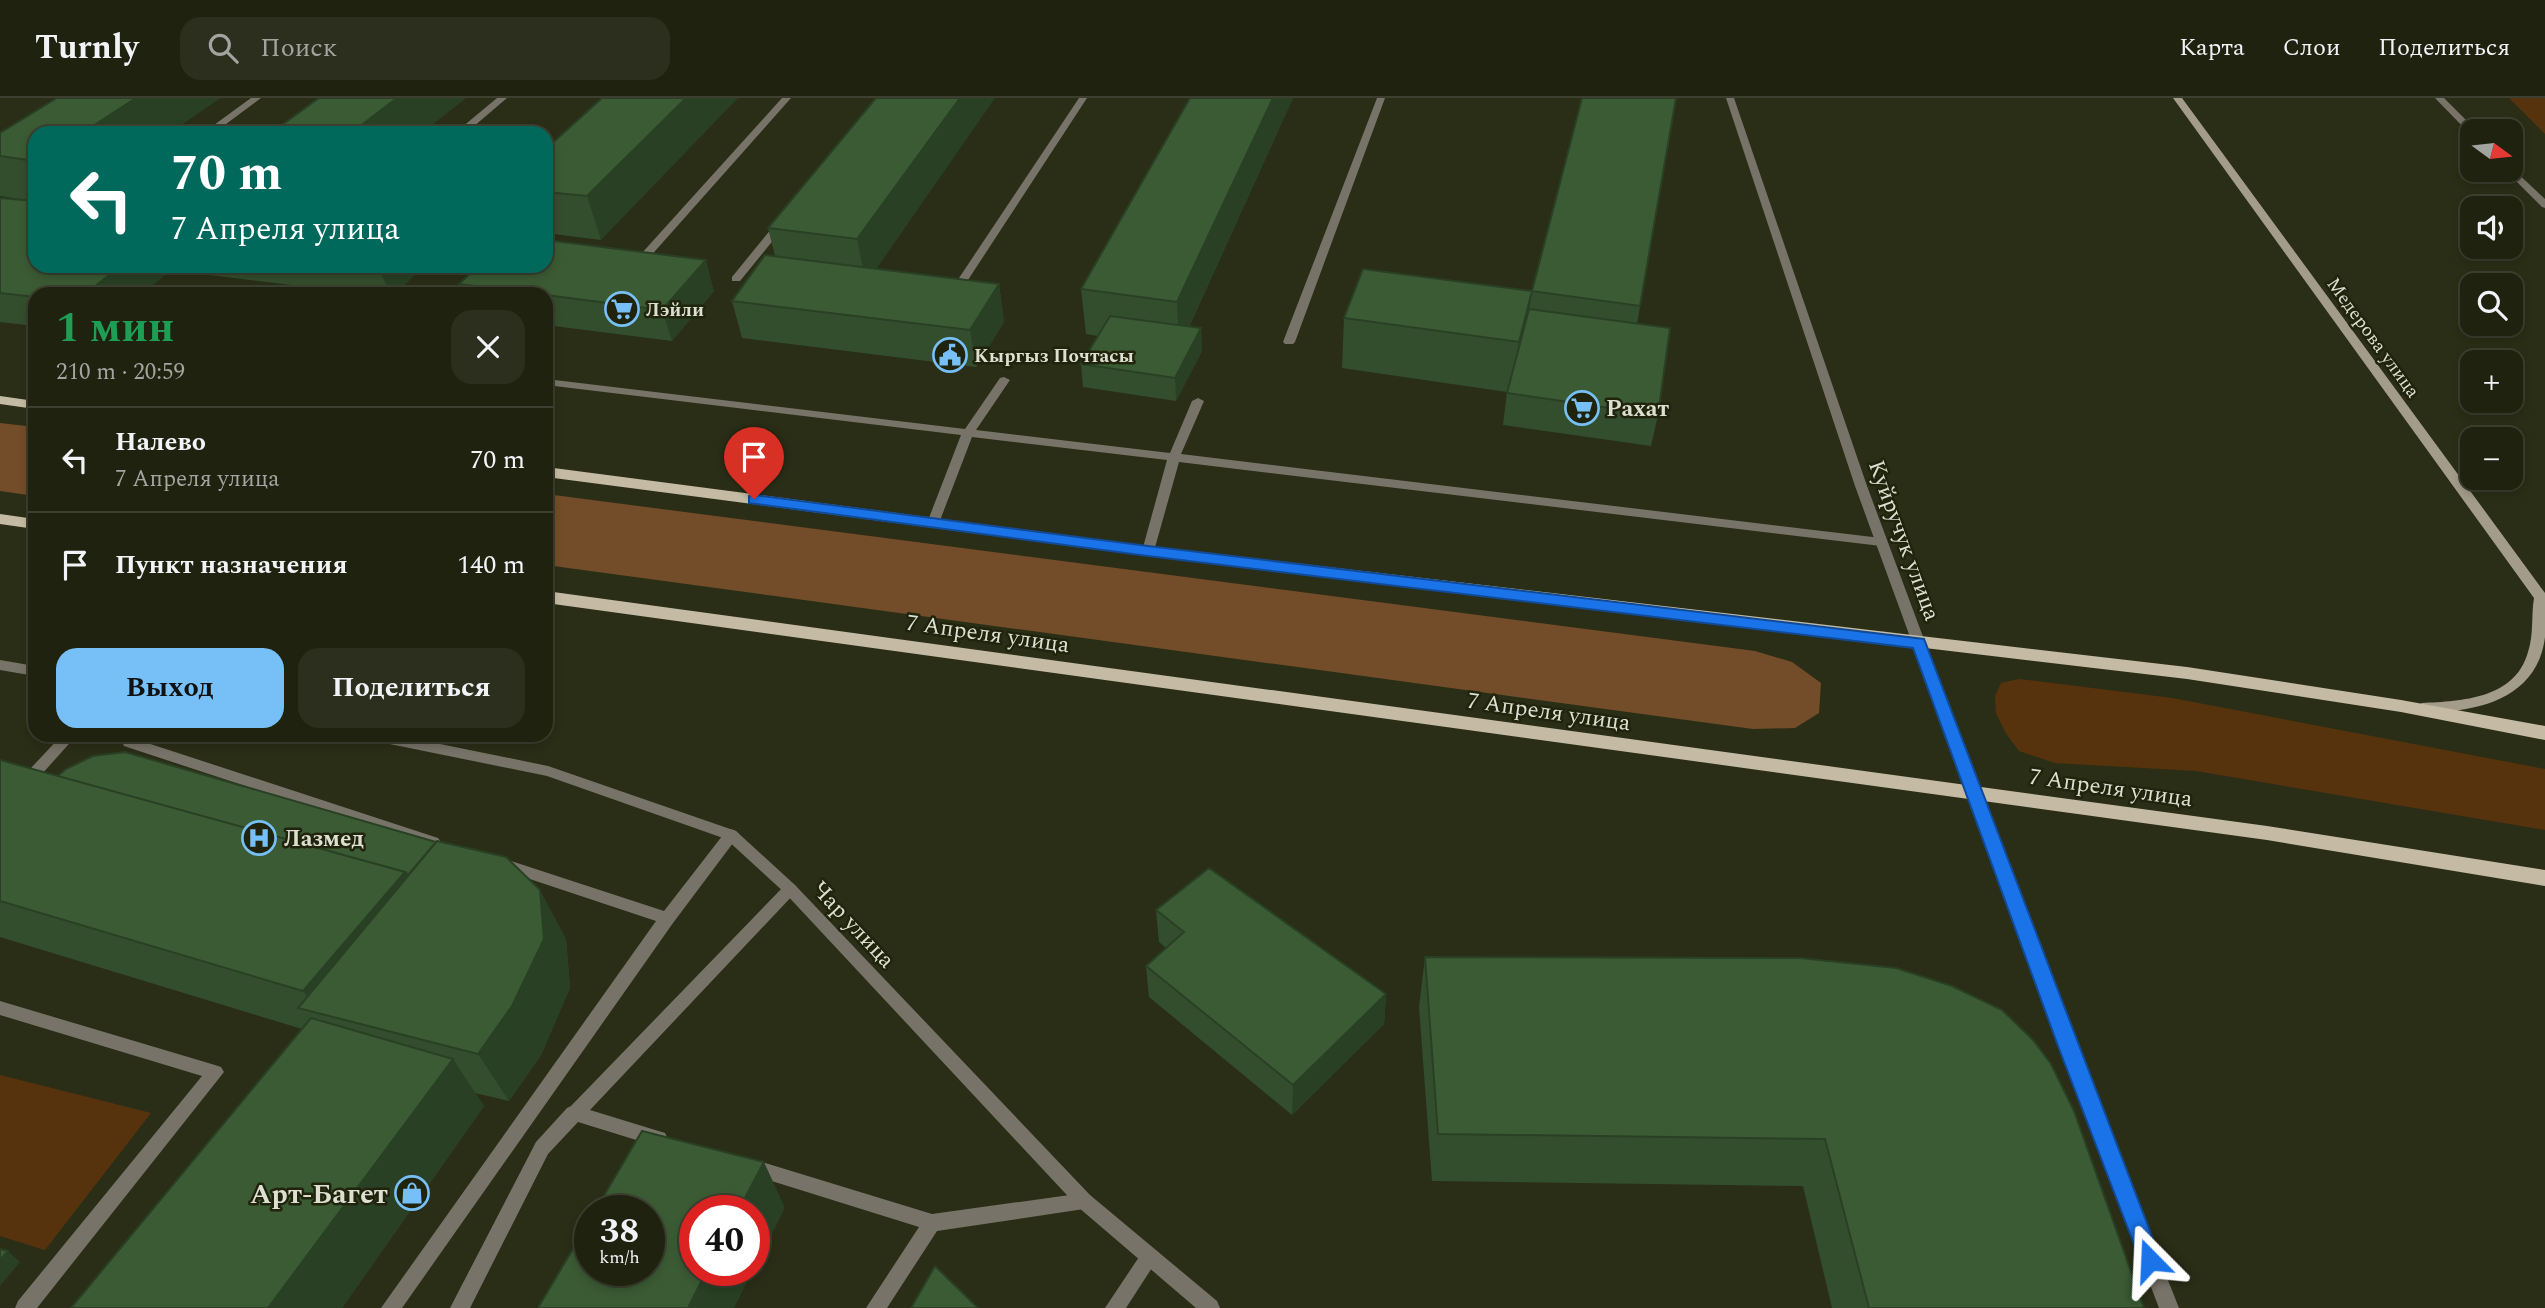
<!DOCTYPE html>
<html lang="ru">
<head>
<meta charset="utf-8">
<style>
  :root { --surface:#202210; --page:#2d2f1e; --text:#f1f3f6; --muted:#a2a49f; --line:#3d3f30; --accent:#77bff7 }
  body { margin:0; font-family:Spectral,serif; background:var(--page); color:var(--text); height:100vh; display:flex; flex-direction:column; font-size:26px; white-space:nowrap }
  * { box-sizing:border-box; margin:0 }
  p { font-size:23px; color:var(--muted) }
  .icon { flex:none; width:38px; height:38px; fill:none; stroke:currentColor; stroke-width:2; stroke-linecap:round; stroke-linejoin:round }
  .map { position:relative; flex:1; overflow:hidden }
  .side { position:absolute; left:28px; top:189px; width:525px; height:455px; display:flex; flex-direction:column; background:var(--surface); border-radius:21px; box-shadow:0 4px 10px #0003,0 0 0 2px var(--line) }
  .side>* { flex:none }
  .top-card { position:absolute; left:28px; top:28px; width:525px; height:147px; border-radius:21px; box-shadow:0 4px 10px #0003,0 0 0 2px var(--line); background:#00695c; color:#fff; overflow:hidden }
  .needle { width:46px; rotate:105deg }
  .controls { position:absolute; left:2460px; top:21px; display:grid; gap:14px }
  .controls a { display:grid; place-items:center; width:63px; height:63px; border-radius:14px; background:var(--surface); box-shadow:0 4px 10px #0003,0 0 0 2px var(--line); font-size:35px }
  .speed { position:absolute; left:574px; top:1097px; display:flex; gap:14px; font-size:35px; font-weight:700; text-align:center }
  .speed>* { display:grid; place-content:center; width:91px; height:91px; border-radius:50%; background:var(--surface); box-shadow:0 4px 10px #0003,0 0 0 2px var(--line); line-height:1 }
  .speed small { font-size:18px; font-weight:400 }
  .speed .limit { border:10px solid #d22; background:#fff; color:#111 }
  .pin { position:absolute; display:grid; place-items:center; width:60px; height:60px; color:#fff; margin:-72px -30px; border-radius:50% 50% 50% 0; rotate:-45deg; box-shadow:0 0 7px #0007 }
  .pin .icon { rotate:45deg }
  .me { position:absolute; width:77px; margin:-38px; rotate:339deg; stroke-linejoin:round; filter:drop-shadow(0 0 5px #0008) }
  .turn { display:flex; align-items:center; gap:24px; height:147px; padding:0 28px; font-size:32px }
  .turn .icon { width:91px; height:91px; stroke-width:2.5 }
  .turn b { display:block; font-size:49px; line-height:60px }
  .round { display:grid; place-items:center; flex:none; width:74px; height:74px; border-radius:21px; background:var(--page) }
  .summary { display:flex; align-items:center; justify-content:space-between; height:119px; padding:0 28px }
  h1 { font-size:42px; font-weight:700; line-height:52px; color:#1e9e55 }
  .primary-button { display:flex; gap:14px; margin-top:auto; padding:14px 28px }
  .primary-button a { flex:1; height:80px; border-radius:21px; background:var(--accent); color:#111; font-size:28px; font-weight:700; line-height:80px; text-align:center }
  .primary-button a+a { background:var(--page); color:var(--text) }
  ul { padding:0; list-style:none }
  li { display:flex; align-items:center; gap:21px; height:105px; padding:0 28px; border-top:2px solid var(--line) }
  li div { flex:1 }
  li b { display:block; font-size:26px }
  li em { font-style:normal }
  header { display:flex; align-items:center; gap:42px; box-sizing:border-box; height:98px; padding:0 35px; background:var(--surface); border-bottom:2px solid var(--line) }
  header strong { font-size:33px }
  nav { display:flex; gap:38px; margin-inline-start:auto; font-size:24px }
  .search { width:490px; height:63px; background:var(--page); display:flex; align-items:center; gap:18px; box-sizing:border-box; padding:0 24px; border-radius:21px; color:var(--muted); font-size:26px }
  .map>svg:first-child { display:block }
</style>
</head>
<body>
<header>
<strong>Turnly</strong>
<div class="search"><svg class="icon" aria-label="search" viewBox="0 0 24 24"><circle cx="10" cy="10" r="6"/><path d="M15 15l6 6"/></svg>Поиск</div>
<nav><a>Карта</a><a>Слои</a><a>Поделиться</a></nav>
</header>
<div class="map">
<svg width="2545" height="1210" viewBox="0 0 2545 1210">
  <rect width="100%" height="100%" fill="#2b2e16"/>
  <path fill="#57330d" d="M2509,0H2545V36Z
    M2019,581L2172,600L2545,671V732L2196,673L2055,665L2019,653L2005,634L1996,615L1995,598L2001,585Z
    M0,977L151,1015L45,1152L0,1138Z"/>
  <path fill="#734d29" d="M0,325L35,329V398L0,393Z
    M546,396L1755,553L1792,564L1821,585L1819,615L1795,630L1753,631L546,467Z"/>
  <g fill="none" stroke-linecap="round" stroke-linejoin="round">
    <path fill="#787368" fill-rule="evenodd" d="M251,0H261L214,35H203Z
      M497,0H507L466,35H455Z
      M782,0H791L640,170H632V166Z
      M1079,0H1087L966,185H958L957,183Z
      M1377,0H1385L1295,244L1293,246H1285L1283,244Z
      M2435,0H2444L2477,33H2473V37L2470,36Z
      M2511,69L2545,101V110L2542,109L2505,72H2511Z
      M780,124L784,125V129L740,183H732V179L776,125Z
      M1004,279L1010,282L976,332L1170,355L1192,303L1198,300L1204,303L1181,356L1881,440L1887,444L1881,448L1179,364L1154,453L1148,457L1142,453L1167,362L972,339L939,425L933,429L927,425L961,337L546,287V281L965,331L1000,280Z
      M62,637H77L5,717L0,719V703Z
      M129,639L438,740L441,744L438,748L433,750L124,648L122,644L124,640Z
      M731,731L736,733L739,737L673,825L402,1210H381L656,823L497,770L494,766L497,762L502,760L664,813L726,733Z
      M790,785L795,787L798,791L795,795L590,1012L665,1035L668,1041L665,1047L659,1049L578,1024L548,1056L470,1210H450L536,1044L567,1010L571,1008L785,787Z
      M0,903L215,967L221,969L224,974L37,1210H15L18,1203L202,978L0,917Z
      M752,1061L932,1116L1084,1095L1090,1097L1093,1103L1090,1109L1084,1111L937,1133L887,1210H866L919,1129L746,1075L743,1069L746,1063Z
      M1150,1150L1157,1153L1159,1159L1126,1210H1105L1143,1153Z"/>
    <path fill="#787368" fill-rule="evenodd" d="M0,562L35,568V578L0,572Z
      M363,637H396L548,668L736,733L795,787L1090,1097L1217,1203L1220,1210H1196L1078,1109L785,795L726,741L547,678L370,642Z"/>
    <path fill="#787368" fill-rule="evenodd" d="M1726,0H1734L1867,388L2075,948L2179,1210H2159L2059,948L1855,388Z"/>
    <path fill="#a39c8a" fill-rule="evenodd" d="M2173,0H2182L2545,495C2545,510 2545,525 2545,539C2539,590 2496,609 2451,613C2440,615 2422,618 2415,610L2422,605C2462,603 2515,601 2528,554C2534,536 2531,518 2534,500Z"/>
    <path fill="#c5bba4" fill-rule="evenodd" d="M0,298L35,303V311L0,306Z
      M546,369L1148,448L2187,569L2401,602L2545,628V642L2401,614L2187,581L1148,458L546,379Z
      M0,416L35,421V431L0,426Z
      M546,493L2267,728L2545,772V788L2267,742L546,505Z"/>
  </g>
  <path fill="#334e2d" d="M57,0H220L169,35H35V103L0,98V35Z
    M602,0L601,142L546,135V51Z
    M876,0V171L999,186L1004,224L976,269L742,240L732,203L775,158L768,130Z
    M1293,0L1189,229L1201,230L1202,253L1176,303L1083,289L1081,266L1098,238L1086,236L1081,191Z
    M1676,0L1637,226L1658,317L1651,348L1503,327L1507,294L1342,270L1344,220L1532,193Z
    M0,100L35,196V228L0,224Z
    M190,168H424L395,196H365L193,175Z
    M459,186L714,193L672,243L546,227V196H463Z
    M0,662L566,841L570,890L541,957L509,1003L475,995L484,1008L342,1210H71L302,931L0,839Z
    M1156,812L1386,896L1384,926L1292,1017L1149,899L1146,868L1166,850L1159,844Z
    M1425,859L1800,860L2144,1210H1832L1803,1088L1432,1083L1419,909Z"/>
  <path fill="#294024" d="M136,0H220L169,35H82Z
    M397,0H466L422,35H351Z
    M686,0H738L601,142L587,98Z
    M960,0H995L866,186L857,141Z
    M1273,0H1293L1179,250L1177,204Z
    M706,162L714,193L672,243L662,212Z
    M121,168H176L142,196H85Z
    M378,168H424L395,196H390Z
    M999,186L1004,224L976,269L970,232Z
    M1532,193L1525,242L1512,294L1519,244Z
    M1201,230L1202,253L1176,303L1175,280Z
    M405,774L411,783L319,915L303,893Z
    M540,792L566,841L570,890L541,957L509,1003L478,956Z
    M1386,896L1384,926L1292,1017L1293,987Z
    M453,961L484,1008L342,1210H268Z
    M764,1064L785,1110L754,1171V1113H738Z
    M8,1153L20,1164L0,1188V1162Z
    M707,1172H753L734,1210H688Z"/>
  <path fill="#3b5b34" stroke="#294024" stroke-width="2" d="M57,0H136L82,35H35V63L0,58V35Z
    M319,0H397L351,35H271Z
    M602,0H686L587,98L546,94V51Z
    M876,0H960L857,141L768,130Z
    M1190,0H1273L1177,204L1081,191Z
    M1582,0H1676L1640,208L1532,193L1519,244L1344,220L1363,171L1532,193Z
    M0,100L35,103V168H121L85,196H35V199L0,195Z
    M546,142L706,162L662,212L546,197V196H538L459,186L478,168H546Z
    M765,157L999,186L970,232L732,203Z
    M1529,211L1670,230L1658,317L1507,295Z
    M1110,218L1201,230L1175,280L1081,266Z
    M125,654L436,744L408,777L405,774L58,678L66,671L93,658Z
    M0,662L405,774L303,893L0,803Z
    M437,743L506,759L540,792L544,841L512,908L478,956L298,910Z
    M1209,770L1386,896L1293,987L1146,868L1184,834L1156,812Z
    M1425,859L1800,860L1896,870L1952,888L2002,912L2033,942L2051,966L2074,1013L2144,1210H1869L1825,1041L1438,1036Z
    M311,920L453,961L268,1210H71Z
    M642,1033L764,1064L738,1113H695V1172H707L688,1210H538L590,1122V1172H649V1113H595Z
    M0,1151L8,1153L0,1162Z
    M935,1168L978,1210H911Z"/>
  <path fill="#1a73e8" stroke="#114b97" stroke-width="2" d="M754,397L1148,448L1924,541L2161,1162L2158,1170L2150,1172L2143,1170L2140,1162L2058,948L1913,550L1148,458L749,405V398Z"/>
  <defs>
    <g id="supermarket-ring" transform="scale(1.75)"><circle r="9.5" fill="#21240c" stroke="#77bff7" stroke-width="1.5"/><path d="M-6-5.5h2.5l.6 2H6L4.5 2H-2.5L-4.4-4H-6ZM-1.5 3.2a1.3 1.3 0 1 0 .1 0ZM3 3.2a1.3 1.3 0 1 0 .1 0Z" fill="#77bff7"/></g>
    <g id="civic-ring" transform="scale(1.75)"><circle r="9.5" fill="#21240c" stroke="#77bff7" stroke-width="1.5"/><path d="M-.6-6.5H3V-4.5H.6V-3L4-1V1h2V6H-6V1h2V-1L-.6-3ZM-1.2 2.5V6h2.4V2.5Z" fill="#77bff7"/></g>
    <g id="hospital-ring" transform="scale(1.75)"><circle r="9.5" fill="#21240c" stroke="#77bff7" stroke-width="1.5"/><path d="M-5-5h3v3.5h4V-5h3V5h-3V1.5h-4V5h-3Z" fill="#77bff7"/></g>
    <g id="shop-ring" transform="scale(1.75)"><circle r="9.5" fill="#21240c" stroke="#77bff7" stroke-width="1.5"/><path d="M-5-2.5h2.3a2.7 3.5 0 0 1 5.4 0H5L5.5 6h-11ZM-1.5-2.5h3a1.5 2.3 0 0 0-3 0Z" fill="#77bff7"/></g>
  </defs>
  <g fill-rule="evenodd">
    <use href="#supermarket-ring" x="622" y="211"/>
    <use href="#civic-ring" x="950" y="257"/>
    <use href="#supermarket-ring" x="1582" y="310"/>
    <use href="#hospital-ring" x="259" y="740"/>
    <use href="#shop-ring" x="412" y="1095"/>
  </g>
  <g text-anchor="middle" stroke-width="5" stroke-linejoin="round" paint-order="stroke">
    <g font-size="19" font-weight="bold" fill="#dddfd1" stroke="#21240c" text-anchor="start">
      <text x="646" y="218">Лэйли</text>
      <text x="974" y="264">Кыргыз Почтасы</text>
    </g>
    <g font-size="19" fill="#dddfd1" stroke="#21240c">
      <text transform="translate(2374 239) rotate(54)" y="7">Медерова улица</text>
    </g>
    <g font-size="23" font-weight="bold" fill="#dddfd1" stroke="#21240c" text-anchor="start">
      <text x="1606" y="318">Рахат</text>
      <text x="284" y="748">Лазмед</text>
    </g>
    <g font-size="23" fill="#dddfd1" stroke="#21240c">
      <text transform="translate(1905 442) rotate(70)" y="8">Куйручук улица</text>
      <text transform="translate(988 535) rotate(8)" y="8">7 Апреля улица</text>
      <text transform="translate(1549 613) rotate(8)" y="8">7 Апреля улица</text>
      <text transform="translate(2111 689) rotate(8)" y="8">7 Апреля улица</text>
      <text transform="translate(854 826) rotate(47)" y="8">Чар улица</text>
    </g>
    <g font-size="28" font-weight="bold" fill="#dddfd1" stroke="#21240c" text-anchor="end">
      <text x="388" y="1105">Арт-Багет</text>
    </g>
  </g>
</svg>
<div class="controls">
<a><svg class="needle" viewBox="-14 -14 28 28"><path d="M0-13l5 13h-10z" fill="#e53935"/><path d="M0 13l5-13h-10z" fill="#a2a49f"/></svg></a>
<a><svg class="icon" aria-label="sound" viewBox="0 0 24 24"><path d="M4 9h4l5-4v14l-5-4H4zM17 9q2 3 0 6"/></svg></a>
<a><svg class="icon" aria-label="search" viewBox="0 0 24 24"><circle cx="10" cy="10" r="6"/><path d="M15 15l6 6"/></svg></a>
<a>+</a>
<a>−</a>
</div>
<div class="speed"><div>38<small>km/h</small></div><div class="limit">40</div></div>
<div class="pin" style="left:754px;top:401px;background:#d93025"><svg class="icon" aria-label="arrive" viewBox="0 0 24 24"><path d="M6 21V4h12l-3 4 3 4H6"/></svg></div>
<svg class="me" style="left:2150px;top:1162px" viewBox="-20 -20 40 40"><path d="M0-17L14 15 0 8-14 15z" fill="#1a73e8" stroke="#fff" stroke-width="4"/></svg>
<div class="top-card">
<div class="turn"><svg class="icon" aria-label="left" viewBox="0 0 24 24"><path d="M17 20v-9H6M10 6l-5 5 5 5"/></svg><div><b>70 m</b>7 Апреля улица</div></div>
</div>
<section class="side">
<div class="summary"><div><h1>1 мин</h1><p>210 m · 20:59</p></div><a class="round"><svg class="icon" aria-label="close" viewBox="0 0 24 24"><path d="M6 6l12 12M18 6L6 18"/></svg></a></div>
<ul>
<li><svg class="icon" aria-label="left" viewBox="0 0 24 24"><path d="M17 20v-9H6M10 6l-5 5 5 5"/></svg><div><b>Налево</b><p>7 Апреля улица</p></div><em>70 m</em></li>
<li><svg class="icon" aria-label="arrive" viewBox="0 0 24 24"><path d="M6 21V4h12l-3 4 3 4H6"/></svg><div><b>Пункт назначения</b></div><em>140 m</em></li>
</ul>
<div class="primary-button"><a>Выход</a><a>Поделиться</a></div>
</section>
</div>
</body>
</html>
